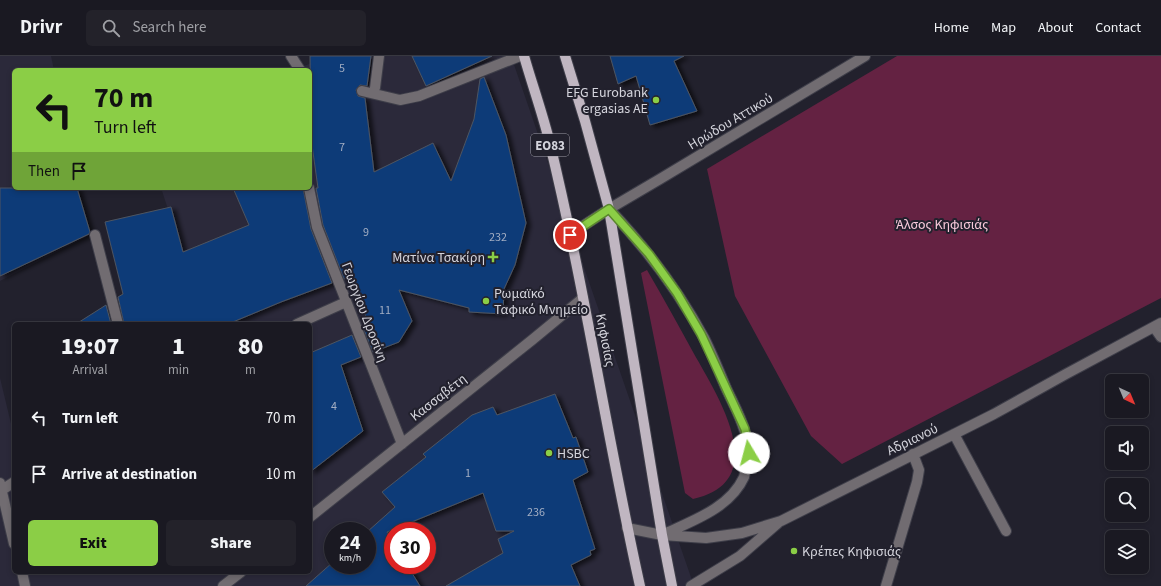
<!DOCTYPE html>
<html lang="en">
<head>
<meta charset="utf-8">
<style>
  :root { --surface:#1a1922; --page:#23222a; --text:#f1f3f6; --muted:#9fa0a5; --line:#383840; --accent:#8bce46 }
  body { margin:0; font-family:"Source Sans 3",sans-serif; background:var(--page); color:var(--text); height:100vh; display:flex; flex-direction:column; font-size:15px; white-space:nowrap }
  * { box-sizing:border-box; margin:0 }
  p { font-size:13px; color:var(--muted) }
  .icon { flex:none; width:22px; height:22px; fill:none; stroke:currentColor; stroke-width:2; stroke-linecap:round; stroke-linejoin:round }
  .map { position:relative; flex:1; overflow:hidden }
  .panel { position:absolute; left:12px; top:266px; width:300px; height:252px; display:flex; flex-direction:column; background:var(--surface); border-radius:6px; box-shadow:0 2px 6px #0003,0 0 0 1px var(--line) }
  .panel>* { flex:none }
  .guide { position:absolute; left:12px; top:12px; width:300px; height:122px; border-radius:6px; box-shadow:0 2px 6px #0003,0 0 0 1px var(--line); background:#8bce46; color:#111; overflow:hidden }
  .needle { width:26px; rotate:136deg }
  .tools { position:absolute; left:1105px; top:318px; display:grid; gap:8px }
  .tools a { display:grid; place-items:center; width:44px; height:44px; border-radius:6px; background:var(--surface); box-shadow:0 2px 6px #0003,0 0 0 1px var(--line); font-size:20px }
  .speed { position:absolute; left:324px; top:466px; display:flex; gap:8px; font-size:20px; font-weight:700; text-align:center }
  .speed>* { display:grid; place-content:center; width:52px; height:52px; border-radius:50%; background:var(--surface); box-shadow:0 2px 6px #0003,0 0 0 1px var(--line); line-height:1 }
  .speed small { font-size:10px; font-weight:400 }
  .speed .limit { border:6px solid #d22; background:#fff; color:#111 }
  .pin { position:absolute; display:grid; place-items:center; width:34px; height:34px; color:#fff; margin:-17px; border:2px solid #fff; border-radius:50%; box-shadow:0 1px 4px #0007 }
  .me { position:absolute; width:44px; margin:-22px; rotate:352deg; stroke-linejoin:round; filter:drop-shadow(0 0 3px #0008) }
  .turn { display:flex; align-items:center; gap:14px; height:84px; padding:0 16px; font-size:18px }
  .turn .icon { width:52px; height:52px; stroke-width:2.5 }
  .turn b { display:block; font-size:28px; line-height:34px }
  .then { display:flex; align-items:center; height:38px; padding:0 16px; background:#0003; gap:8px; font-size:15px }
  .eta { display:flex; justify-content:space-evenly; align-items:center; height:68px; text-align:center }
  .eta b { font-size:24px; font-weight:800; line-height:28px }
  .primary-button { display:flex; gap:8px; margin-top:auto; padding:8px 16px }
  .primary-button a { flex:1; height:46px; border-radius:6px; background:var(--accent); color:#111; font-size:16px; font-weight:800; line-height:46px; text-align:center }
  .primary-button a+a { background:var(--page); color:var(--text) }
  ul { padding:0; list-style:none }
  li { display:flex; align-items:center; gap:12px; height:56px; padding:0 16px }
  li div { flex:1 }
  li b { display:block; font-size:15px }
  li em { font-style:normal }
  header { display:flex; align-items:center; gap:24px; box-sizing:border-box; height:56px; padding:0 20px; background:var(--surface); border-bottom:1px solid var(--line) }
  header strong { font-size:19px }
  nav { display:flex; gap:22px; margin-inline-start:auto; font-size:14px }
  .search { width:280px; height:36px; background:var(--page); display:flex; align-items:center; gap:10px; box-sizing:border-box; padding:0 14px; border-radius:6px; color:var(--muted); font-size:15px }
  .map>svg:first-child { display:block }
</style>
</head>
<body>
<header>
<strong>Drivr</strong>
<div class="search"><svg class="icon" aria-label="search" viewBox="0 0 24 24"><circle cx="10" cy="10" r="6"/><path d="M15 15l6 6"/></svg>Search here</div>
<nav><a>Home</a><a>Map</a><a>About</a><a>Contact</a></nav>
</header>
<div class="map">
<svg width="1161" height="530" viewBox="0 0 1161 530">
  <defs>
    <filter id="shadow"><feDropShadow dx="4.5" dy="2.5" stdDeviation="2" flood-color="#0009"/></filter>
  </defs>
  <rect width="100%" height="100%" fill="#22212d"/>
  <path fill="#2b293a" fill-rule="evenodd" d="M0,0H51L54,14H14V132H78L88,180L0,225Z
    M329,0H511L694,530H0V322L14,380V516H310V268H206L161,132H310V14H294ZM333,475H367V509H333ZM393,475H427V509H393Z"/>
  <path fill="#642242" d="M897,0H1161V242L842,408L811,380L735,240L707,113Z
    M647,214C663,241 678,269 693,296C717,339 774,425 693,443L685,437L641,217Z"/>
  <path fill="#103b78" stroke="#4d5561" filter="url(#shadow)" d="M310,0H371L367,30L360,29L356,34L358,40L365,42L374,116L433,87L451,125L474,63L480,23L484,21L506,79L526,167L515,209L504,233L503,258L469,256V252L399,234L412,265L399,286L373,296L364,274L370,271L350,220L344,223L323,169L316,132H318L311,82Z
    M412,0H492L426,30Z
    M610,0H684L674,5L697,55L650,69L636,20L618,28Z
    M0,132H77L90,176L89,178L0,220Z
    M233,132H303L311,173L332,227L281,246L228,268H124L118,241L123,238L105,166L171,151L183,196L249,169Z
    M106,249L111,268H76Z
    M352,279L361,301L341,309L363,375L310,416V297Z
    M555,338L573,382L576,381L588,416L573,424L595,493L590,495L591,499L571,509L580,530H446L503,497L498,483L514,475H496L483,437L387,476L393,485V509H407L420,530H306L333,506V509H367V476L395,451L382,436L426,401L423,398L472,359L493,351L497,359Z"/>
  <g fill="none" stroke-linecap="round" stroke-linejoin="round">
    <g stroke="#3e3e49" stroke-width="12">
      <path id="minor" d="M291,0L300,14
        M375,32L379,0
        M362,35L400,44L419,40L520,0
        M309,132L317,171L402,388
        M609,153C646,192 678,234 704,282C712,298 719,315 726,332C738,358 752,379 746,409C746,413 745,417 744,421C730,452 692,465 664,478
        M95,179L118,268
        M569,179L609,153L660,123L865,0
        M297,268L346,246
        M1154,271L1161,281
        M954,378L1006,475
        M0,427L14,488
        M2,434L14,426
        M310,461L532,284L583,242
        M627,472L662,479L706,482L742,477L781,465L994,358L1066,318L1161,267
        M22,516L25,530
        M223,530L241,516
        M691,530L740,500L778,467
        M886,530L917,426L919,414L913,398"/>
    </g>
    <g stroke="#3e3e49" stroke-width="12">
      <path id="major" d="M524,0C532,28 542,56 549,84C585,232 607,382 640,530
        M565,0L585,65L609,153L662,479L672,530"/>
    </g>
    <use href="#minor" stroke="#716c71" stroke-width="10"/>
    <use href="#major" stroke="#c0b6c1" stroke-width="10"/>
  </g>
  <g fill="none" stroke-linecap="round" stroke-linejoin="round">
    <g stroke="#5a862e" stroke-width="10">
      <path id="route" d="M570,179L609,153L649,198L677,237L701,278L745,373L749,397"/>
    </g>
    <use href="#route" stroke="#8bce46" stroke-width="7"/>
  </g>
  <g fill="#8bce46" stroke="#22212d" stroke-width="1.5">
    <circle cx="656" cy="44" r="4"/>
    <path d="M491 195h4v4h4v4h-4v4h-4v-4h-4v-4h4z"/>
    <circle cx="486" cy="245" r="4"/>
    <circle cx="549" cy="397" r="4"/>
    <circle cx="794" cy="495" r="4"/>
  </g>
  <g text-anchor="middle" stroke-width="4" stroke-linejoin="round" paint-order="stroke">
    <g font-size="12" fill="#a3aec3">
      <text x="342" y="16">5</text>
      <text x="342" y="95">7</text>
      <text x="366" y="180">9</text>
      <text x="498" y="185">232</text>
      <text x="385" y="258">11</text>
      <text x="334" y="354">4</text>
      <text x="468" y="421">1</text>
      <text x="536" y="460">236</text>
    </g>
    <rect fill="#22212d" stroke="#9f9ea8" stroke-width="1" x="531" y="78" width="38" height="22" rx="3"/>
    <g font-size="13" font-weight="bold" fill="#d4d4dc">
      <text x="550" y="94">ΕΟ83</text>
    </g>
    <g font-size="14" fill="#d4d4dc" stroke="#22212d" text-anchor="start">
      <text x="648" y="41" text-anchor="end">EFG Eurobank<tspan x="648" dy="16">ergasias AE</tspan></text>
      <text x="485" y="206" text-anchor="end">Ματίνα Τσακίρη</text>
      <text x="494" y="242">Ρωμαϊκό<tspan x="494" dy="16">Ταφικό Μνημείο</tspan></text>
      <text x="557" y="402">HSBC</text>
      <text x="802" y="500">Κρέπες Κηφισιάς</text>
    </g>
    <g font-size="14" fill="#d4d4dc" stroke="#22212d">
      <text transform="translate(730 65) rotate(-31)" y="5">Ηρώδου Αττικού</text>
      <text transform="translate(365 256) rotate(69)" y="5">Γεωργίου Δροσίνη</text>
      <text transform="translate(606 284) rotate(79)" y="5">Κηφισίας</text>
      <text transform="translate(438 341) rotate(-38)" y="5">Κασσαβέτη</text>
      <text transform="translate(912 383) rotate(-26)" y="5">Αδριανού</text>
    </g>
    <g font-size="14" fill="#f8c8da" stroke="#22212d">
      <text x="942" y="173">Άλσος Κηφισιάς</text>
    </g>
  </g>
</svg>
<div class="tools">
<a><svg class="needle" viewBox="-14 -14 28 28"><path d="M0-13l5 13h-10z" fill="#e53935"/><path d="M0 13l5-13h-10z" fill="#9fa0a5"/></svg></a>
<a><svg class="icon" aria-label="sound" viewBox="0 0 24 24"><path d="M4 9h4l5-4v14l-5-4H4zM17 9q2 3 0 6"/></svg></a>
<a><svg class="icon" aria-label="search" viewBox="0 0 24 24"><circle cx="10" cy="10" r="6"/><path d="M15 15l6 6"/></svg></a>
<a><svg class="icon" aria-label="layers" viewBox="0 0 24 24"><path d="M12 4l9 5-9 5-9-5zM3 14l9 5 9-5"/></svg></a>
</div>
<div class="speed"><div>24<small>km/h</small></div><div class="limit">30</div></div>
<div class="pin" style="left:570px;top:179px;background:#d93025"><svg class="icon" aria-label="arrive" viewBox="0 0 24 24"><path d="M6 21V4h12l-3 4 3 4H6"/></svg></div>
<svg class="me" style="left:749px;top:397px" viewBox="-20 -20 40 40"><circle r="19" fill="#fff"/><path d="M0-13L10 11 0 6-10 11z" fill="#8bce46"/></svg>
<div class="guide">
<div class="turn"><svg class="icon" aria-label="left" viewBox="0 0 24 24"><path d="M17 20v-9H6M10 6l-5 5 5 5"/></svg><div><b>70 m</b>Turn left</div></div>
<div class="then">Then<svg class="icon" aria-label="arrive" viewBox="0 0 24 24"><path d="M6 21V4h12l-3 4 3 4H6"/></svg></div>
</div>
<section class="panel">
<div class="eta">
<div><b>19:07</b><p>Arrival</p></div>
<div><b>1</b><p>min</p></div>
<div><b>80</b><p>m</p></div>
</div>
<ul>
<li><svg class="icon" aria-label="left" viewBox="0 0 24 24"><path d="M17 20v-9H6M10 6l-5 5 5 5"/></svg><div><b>Turn left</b></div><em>70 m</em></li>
<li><svg class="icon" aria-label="arrive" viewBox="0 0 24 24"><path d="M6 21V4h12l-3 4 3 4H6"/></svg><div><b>Arrive at destination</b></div><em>10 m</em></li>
</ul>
<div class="primary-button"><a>Exit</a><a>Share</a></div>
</section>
</div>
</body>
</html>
